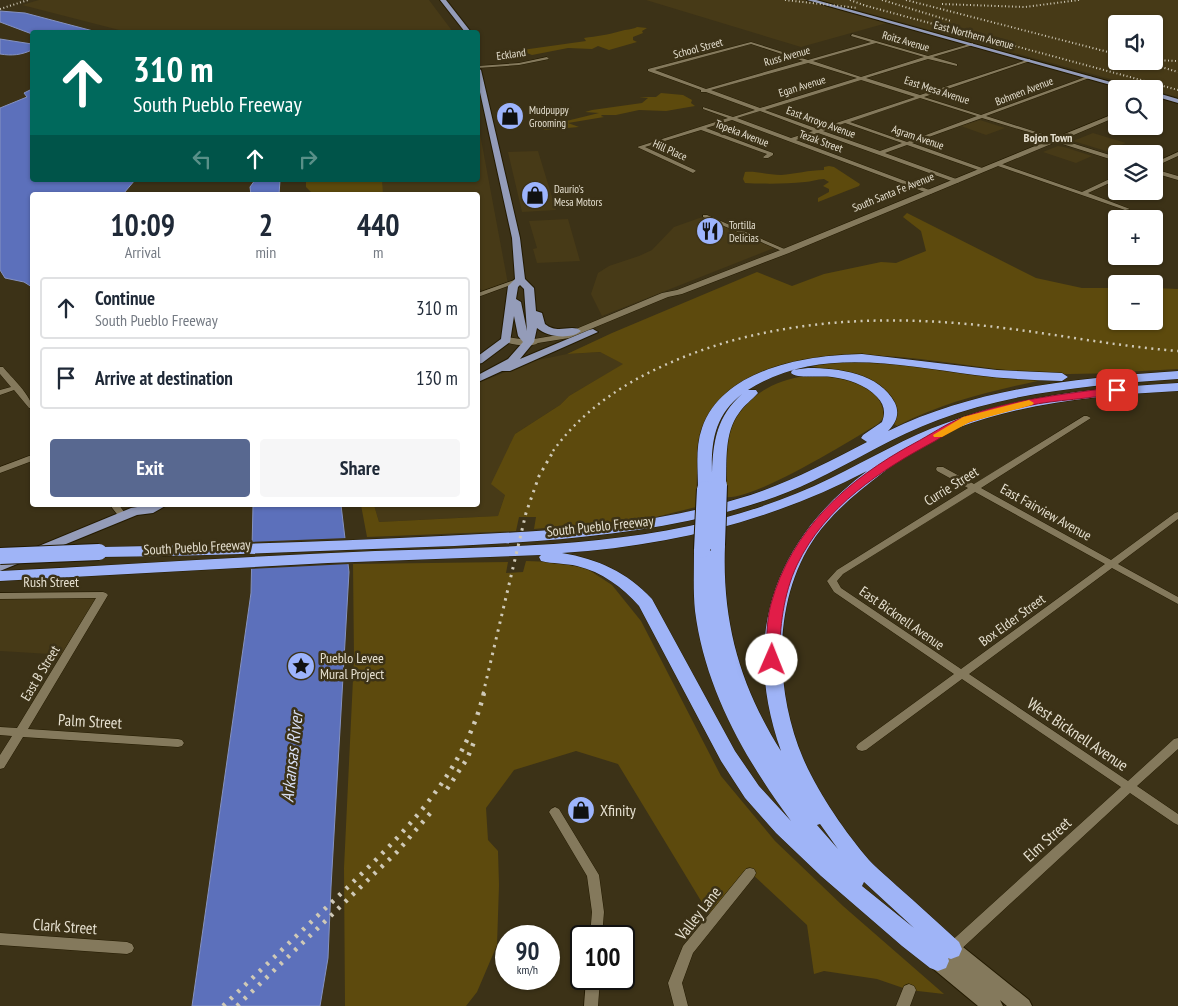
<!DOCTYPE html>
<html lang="en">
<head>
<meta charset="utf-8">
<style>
  :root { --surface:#fff; --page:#f6f6f7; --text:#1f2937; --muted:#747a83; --line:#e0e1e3; --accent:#586890 }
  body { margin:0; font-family:"PT Sans Narrow",sans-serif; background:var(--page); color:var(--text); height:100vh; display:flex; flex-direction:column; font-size:19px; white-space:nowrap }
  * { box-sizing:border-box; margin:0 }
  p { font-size:16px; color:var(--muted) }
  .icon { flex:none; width:28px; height:28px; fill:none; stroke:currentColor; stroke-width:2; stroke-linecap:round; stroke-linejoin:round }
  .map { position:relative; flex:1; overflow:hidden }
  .drawer { position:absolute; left:30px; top:192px; width:450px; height:315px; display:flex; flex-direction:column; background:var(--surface); border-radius:5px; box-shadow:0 1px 4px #0004 }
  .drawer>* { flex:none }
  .hud { position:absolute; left:30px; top:30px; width:450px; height:152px; border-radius:5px; box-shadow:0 1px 4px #0004; background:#00695c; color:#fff; overflow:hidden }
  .fabs { position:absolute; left:1108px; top:15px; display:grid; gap:10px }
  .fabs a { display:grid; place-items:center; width:55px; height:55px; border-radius:5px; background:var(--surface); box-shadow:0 1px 4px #0004; font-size:25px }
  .speed { position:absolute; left:495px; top:925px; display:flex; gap:10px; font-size:25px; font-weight:700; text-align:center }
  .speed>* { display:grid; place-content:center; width:65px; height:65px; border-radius:50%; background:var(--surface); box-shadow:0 1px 4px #0004; line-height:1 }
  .speed small { font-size:12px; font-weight:400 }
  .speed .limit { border:2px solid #111; border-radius:8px; background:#fff; color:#111 }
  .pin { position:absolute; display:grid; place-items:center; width:42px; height:42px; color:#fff; margin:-21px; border-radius:10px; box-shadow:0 2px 8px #0006 }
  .me { position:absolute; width:55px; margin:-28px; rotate:1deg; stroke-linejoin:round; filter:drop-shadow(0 0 4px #0008) }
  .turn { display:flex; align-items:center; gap:18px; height:105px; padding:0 20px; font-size:22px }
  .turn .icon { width:65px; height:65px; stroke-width:2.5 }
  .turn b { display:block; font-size:35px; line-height:42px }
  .lanes { display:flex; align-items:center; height:48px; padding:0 20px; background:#0003; justify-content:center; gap:25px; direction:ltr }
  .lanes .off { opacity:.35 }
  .eta { display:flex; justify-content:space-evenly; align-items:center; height:85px; text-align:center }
  .eta b { font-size:30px; font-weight:700; line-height:35px }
  .button { display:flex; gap:10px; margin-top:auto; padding:10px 20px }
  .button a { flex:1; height:58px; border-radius:5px; background:var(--accent); color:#fff; font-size:20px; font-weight:700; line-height:58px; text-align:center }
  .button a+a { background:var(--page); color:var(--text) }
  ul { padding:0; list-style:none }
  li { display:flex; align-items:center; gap:15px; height:62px; margin:0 10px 8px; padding:0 10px; border:2px solid var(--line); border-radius:5px }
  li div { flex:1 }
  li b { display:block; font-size:19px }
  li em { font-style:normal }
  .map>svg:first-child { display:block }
</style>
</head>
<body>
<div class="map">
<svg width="1178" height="1006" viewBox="0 0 1178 1006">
  <rect width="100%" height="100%" fill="#3c3217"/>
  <path fill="#473a17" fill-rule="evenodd" d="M39,0H429L453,32H127L22,5Z
    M646,0H803L887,23L801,47Z
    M820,0H1178V97L1154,91V89H1147ZM1116,24H1154V61H1116Z
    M980,120L1005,128L986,135L961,126Z
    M478,123L508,284L484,292L478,287V195H380L379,180H478Z
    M1093,133L1126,143L1106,151L1073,141Z
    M1058,146L1064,147L1092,156L1076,163L1043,152Z
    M538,151L556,210L522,212L508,152Z
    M708,215L779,246L602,316L591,294L598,273L609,266L639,256L652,250L674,227Z
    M568,219L580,261L537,263L533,249L537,248L529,221Z
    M600,352L624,364L569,396L560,405L515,434L505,495L498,516L379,522L374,505H478V383L533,361L567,354Z
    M103,595L67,655L0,651V596Z"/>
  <path fill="#5d4a0d" d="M637,27L647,28L642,31L643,33L633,37V40L637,42L609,50L598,46L592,49L568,48L532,55L527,53L518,55L515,51L586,41L584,38C597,36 608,35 621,31C626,29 632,30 637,27Z
    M661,93L683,95L692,100L691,103L695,106L666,111L639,110L616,115H602L601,116L604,117L568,123L579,127L544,130L546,126L599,113L585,112L592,110L642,103L648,98L639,97H656Z
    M829,166L834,167L860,184L859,186L818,202V198L829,192V189L823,186L829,182L824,179C817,179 811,182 805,182C785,184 765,184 745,183L743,179L745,172C757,171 769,175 781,175C795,174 809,170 824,170V167Z
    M306,180H382L383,195H311L313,194L306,187Z
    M907,213L1036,278L1082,288H1116V321H1154V288L1178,289V369C1132,371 1085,376 1038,373C943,367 841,333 752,379C739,386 724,393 715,404C694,433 698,472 696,507L652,518L534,529L536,517H519L516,531L367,537L361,505H374L379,522L498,516L505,495L491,484L515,434L560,405L569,396L623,364L600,352L567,354L612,333L757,272L792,286L824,274L881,262L896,263L926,251L921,231L903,217Z
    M844,361H868L1042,380C992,391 943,402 897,426L894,424L897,415L887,393L812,366Z
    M805,376C834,376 882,378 884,417L878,424C851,440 752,502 725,497C724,476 723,439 732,421C734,416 739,412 742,409C759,389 780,380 805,376Z
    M526,561L554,562L586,568L612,585L641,621L721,776L775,841L843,906L944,994L909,990L877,979L824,971L814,974L807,925L751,873L712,919L618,764L576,751L514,770L486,808L488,840L498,851L499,885L497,945L477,992L466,1006H345L344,868L354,658L353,564L508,562L506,573L523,572Z"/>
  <path fill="#5c70bb" stroke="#8592c1" d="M0,11L25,13L97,32L32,34L0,22Z
    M0,39L32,44V50C21,55 12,56 0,54Z
    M32,89V180H135L124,193L144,195H32V287L24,282L5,278L0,270V108L27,97L24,93Z
    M255,180H280L279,195H251L250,187Z
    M253,505H341L349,572L331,887L328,958L320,1006H192L251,593Z"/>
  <path fill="#3c3217" d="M347,538L350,564L249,569L250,542Z"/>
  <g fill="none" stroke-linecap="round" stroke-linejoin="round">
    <g stroke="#231a00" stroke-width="1">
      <path id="minor" d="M852,34L928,56L973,43V45L933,57L957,64V66L928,59L866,78L920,95L1030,59V61L924,97L981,115L1088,76L1092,77L986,116L1058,139V141L982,118L912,143L985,169V171H981L907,145L885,153L959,180V182L957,183L818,133L796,140L932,191V193L930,194L732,120L706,128L773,153V155L768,158H764L763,157L767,154L701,130L645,147L695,170L696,171L693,173L637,147L728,118L703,109V107L733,117L755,110L706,92H701V90L648,71V69L751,42L808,60L871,42L851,36ZM876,43L924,57L861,77L813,61ZM751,44L803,61L706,89L655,70ZM808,63L857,78L760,108L711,90ZM861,80L915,97L818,129L765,110ZM920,98L977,116L907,142L850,122ZM760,111L813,131L791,138L737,118ZM845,123L902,143L880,151L823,131Z
        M547,57L549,59L519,65L478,68V66L519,63Z
        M1178,152V156L1154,167V163Z
        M995,163H999L1082,192L1116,176V180L1088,193L1130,209L1125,210L995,165Z
        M703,215H707L789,251L784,252L703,217Z
        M520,278L522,279V281L478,297V293Z
        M0,367H3C11,377 32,396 32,408H29L14,390L0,395V390L11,387L0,374Z
        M1084,416H1087L1091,418L981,488L1111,560L1175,513L1178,512V519L1118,564L1178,597V604L1112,568L969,674L1128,781L1174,739L1178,738V749L1137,786L1178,814V825L1174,823L1130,793L957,953L952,955L947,953L945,949L947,945L1121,787L962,679L866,750L862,751L858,750L856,747L858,744L954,674L834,592L827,581L837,570L968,488L937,471L936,469L937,467H943L974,484ZM975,492L1105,564L961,669L841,588L837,581L843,574Z
        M29,456H32V461L0,473V467Z
        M110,505H119L127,516L126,518H120Z
        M103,592L106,593L108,595L28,729L178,739L182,740L184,743L182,746L178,747L23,737L4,768L0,769V755L12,736L0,735V727L17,728L96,598L0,599V593Z
        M555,807L559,809L599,875L604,912L602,936H590L592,912L587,876L549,812L551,809Z
        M750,868L754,869L756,873L754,877L693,953L682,983L688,1006H674L668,983L683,946L746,869Z
        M0,933L127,942L132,944L134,948L132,952L127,954L0,945Z
        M586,979H600L598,1006H584Z
        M909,984L914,986L916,990L910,1006H896L904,986Z"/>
    </g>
    <g stroke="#231a00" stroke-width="1">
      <path id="tertiary" d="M1116,113V117L1062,140L1116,157V161L1056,142L789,253L682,294L668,297L569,338L538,343C531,348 508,345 501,340L506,337L528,340L564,334L662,293L677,290L783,249Z
        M1154,169L1178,176V180L1154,173Z"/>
    </g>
    <g stroke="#231a00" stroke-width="2">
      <path id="secondary" d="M951,941L958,943L1029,1000L1032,1006H1007L1000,1000L1003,1006H978L931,967L929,961L931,955L938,952L944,955L942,949L944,943Z"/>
    </g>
    <g stroke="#231a00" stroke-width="2">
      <path id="primary" d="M440,0H446L471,32H465Z
        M807,0H816L1136,89H1125Z
        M478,68L481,70L520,238L525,279L534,288L536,311L542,313L545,324C558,335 572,323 581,331C570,340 547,337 537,328L534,342L520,359L589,330L593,329L598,332L510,371H502L478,382V375L508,359L523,342L518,336L514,316L510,342L482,363L478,364V356L501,339L508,286L515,279L512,238L478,83ZM520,285L524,289L527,331L521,302L516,299L518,287Z
        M1154,92L1178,99V103L1154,96Z
        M150,505H167L153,513L137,515L0,571V562L131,508Z"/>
    </g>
    <g stroke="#231a00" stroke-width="1">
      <path id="motorway" d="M862,354L997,370L1062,373L1068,377L1062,381C1033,380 1004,379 975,375C899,365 817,346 748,390H756L758,393C752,400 744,405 739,413C724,433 727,461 726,485L724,488L719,489L712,486L710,492H700L698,489C698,469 695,448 702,428C723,368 807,355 862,354ZM742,394C717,416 713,441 712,473C711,441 715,415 742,394Z
        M808,368C838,368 880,373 895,403C900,414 896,423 888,431C979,387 1079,378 1178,371V379C1096,385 1015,391 938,420C894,436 855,461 813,481C782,496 748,507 714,515C611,540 504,544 399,548C299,552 199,556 99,557L93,556L91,552L93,548L99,547C213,545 327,542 441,536C541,531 642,528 737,499C783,486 824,464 867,442L861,438L863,435L882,422C886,412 884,404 877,397C866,385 848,379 832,377C822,375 796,379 791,373L792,370Z
        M1178,383V391C1103,395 1027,402 957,428C930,438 905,451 880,464L887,468L885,471C860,490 835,510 816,536C772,599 774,689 803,758C818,793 845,832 869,860C877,869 888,877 897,886C918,904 938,923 959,942L962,949L959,956L951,959L948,958L949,961L946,968L938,971L930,968L902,946L821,876L776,833L745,798L721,761L639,606C622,587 602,572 577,566C565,563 553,564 541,561L539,557L541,555L328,563L0,581V571C125,565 250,556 375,551C480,547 585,548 689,526C738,516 786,500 831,478C870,459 906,437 946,423C1020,395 1099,388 1178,383ZM867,471C772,542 741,638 781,751C740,686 722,622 725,545L723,542H711L709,549L702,545L696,546L694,550C694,570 693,591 695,611C705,689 745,759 791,821L759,786L735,751L652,599C627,572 598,559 562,553C669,546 772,521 867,471ZM820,824L838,849L817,825ZM864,882L914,928L862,886Z"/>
    </g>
    <use href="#minor" fill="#84795c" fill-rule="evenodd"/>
    <use href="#tertiary" fill="#84795c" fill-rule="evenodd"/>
    <use href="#secondary" fill="#84795c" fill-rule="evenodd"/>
    <use href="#primary" fill="#949cb9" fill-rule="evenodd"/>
    <use href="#motorway" fill="#9fb4f7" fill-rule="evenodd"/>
    <path stroke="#cfc9b7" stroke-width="2" stroke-dasharray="1 2.5" stroke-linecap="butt" d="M785,0L858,8
      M850,0L869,7
      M882,0L951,21
      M906,0L1116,54
      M942,4L1025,7L1079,0
      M863,5L1178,90
      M0,9L28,0
      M1154,60L1178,61
      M1141,61L1178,72"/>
    <path stroke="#cfc9b7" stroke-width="2.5" stroke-dasharray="2 4.5" stroke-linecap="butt" d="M553,451C581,412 622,384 665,365C766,319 879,314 987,326C1051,333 1114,346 1178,351"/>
    <path stroke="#cfc9b7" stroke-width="3" stroke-dasharray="2.5 5.5" stroke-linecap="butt" d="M483,694L526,513L539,476L554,450"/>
    <path stroke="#cfc9b7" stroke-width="4.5" stroke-dasharray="3 7" stroke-linecap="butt" d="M447,789L467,759L476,737
      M223,1006C259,972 294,938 330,904C393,844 462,781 484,693
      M237,1006L397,852L433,810"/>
    <g stroke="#231a00" stroke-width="18" stroke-linecap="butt">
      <path id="motorway-bridge" d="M717,545L719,485
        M702,550L705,489
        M0,556L99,552"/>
    </g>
    <use href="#motorway-bridge" stroke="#9fb4f7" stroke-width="16"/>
  </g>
  <path fill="#e11d48" stroke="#92132f" d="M1117,387L1120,388V392C1090,400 1057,399 1027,406C1009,410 990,415 972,421C959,425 947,434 935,441C881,470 825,506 797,565C783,595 780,627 779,660L777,664H768L766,660C767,642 766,622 771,604C791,530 848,479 913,444C930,435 947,423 964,417C1013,399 1066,394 1117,387Z"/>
  <path fill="#f59e0b" d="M1029,400L1034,403L1032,405L970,422L942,437H934L933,435L963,417Z"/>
  <defs>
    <g id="shop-disc" transform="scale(1.4375)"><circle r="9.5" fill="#9db4fd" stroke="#3c3217"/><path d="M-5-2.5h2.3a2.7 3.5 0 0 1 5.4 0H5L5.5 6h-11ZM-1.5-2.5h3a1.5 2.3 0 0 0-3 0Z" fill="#111"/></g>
    <g id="restaurant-disc" transform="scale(1.4375)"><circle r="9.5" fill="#9db4fd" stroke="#3c3217"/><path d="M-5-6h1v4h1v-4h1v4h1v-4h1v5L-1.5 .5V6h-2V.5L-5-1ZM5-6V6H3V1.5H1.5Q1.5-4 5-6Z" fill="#111"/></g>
    <g id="sight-disc" transform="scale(1.4375)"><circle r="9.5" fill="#9db4fd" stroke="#3c3217"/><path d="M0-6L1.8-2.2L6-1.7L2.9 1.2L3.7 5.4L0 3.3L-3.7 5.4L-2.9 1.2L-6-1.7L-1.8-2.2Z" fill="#111"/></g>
  </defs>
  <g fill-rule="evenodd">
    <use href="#shop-disc" x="510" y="116"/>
    <use href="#shop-disc" x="535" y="195"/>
    <use href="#restaurant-disc" x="710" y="231"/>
    <use href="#sight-disc" x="301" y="666"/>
    <use href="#shop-disc" x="581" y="810"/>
  </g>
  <g text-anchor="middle" stroke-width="5" stroke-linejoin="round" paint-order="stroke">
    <g font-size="11" fill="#e6e0d0" stroke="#3c3217">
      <text transform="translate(974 35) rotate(15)" y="4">East Northern Avenue</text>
      <text transform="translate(906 41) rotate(16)" y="4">Roitz Avenue</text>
      <text transform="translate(698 48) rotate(-15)" y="4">School Street</text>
      <text transform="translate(511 54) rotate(-8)" y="4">Eckland</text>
      <text transform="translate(787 56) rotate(-16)" y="4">Russ Avenue</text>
      <text transform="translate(802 86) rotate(-17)" y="4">Egan Avenue</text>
      <text transform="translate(937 90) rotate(18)" y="4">East Mesa Avenue</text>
      <text transform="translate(1024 91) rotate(-21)" y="4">Bohmen Avenue</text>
      <text transform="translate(821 122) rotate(20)" y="4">East Arroyo Avenue</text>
      <text transform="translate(742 133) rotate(21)" y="4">Topeka Avenue</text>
      <text transform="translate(918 137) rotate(19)" y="4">Agram Avenue</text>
      <text transform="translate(821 141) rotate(20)" y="4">Tezak Street</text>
      <text transform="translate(670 150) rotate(24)" y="4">Hill Place</text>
      <text transform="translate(893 192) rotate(-22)" y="4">South Santa Fe Avenue</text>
    </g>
    <g font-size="11" fill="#e6e0d0" stroke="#3c3217" text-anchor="start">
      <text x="529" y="114">Mudpuppy<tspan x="529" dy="13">Grooming</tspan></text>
      <text x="554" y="193">Daurio's<tspan x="554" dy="13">Mesa Motors</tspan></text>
      <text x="729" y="229">Tortilla<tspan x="729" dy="13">Delicias</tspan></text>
    </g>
    <g font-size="12" font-weight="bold" fill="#e6e0d0" stroke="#3c3217">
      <text x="1048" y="142">Bojon Town</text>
    </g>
    <g font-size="14" fill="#e6e0d0" stroke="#3c3217">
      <text transform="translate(951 486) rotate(-32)" y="5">Currie Street</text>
      <text transform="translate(1046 512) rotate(29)" y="5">East Fairview Avenue</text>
      <text transform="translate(600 526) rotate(-6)" y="5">South Pueblo Freeway</text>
      <text transform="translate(197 547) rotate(-3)" y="5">South Pueblo Freeway</text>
      <text x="51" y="587">Rush Street</text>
      <text transform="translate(902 618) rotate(35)" y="5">East Bicknell Avenue</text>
      <text transform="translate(1012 620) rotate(-36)" y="5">Box Elder Street</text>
      <text transform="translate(40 673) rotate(-59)" y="5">East B Street</text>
    </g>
    <g font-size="14" fill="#e6e0d0" stroke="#3c3217" text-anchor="start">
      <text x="320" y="663">Pueblo Levee<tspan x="320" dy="16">Mural Project</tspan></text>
    </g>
    <g font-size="16" fill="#e6e0d0" stroke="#3c3217">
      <text transform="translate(90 721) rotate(3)" y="6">Palm Street</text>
      <text transform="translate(1078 734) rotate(34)" y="6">West Bicknell Avenue</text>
      <text transform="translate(1047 839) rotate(-42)" y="6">Elm Street</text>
      <text transform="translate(698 913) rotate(-52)" y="6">Valley Lane</text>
      <text transform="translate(65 926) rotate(4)" y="6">Clark Street</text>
    </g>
    <g font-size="16" fill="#e6e0d0" stroke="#3c3217" text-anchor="start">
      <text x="600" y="816">Xfinity</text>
    </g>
    <g font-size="18" font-style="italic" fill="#d7def3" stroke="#3c3217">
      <text transform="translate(292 757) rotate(-84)" y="6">Arkansas River</text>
    </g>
  </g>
</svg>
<div class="fabs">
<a><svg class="icon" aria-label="sound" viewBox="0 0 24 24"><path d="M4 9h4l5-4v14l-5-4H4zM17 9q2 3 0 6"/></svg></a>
<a><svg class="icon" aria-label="search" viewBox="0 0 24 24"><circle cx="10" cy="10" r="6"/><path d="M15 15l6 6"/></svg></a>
<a><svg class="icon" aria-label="layers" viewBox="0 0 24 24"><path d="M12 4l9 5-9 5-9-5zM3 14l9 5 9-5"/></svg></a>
<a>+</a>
<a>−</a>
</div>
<div class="speed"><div>90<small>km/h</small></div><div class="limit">100</div></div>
<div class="pin" style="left:1117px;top:390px;background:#d93025"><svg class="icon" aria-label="arrive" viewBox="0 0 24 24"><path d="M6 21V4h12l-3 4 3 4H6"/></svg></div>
<svg class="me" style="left:772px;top:660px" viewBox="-20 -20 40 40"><circle r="19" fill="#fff"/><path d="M0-13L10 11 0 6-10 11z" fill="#e11d48"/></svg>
<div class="hud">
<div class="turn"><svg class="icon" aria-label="ahead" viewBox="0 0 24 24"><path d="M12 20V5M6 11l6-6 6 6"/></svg><div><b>310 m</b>South Pueblo Freeway</div></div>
<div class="lanes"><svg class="icon off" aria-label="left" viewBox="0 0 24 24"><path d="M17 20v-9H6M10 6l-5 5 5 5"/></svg><svg class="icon" aria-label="ahead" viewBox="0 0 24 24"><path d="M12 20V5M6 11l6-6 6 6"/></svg><svg class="icon off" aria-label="right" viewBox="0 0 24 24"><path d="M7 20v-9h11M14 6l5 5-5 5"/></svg></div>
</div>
<section class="drawer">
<div class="eta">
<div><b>10:09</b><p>Arrival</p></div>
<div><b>2</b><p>min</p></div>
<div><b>440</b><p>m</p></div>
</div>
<ul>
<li><svg class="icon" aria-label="ahead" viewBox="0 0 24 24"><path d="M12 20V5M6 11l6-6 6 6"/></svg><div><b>Continue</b><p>South Pueblo Freeway</p></div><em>310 m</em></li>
<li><svg class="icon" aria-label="arrive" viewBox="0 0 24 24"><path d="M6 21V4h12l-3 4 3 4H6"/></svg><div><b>Arrive at destination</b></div><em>130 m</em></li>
</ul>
<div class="button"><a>Exit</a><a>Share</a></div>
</section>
</div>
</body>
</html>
